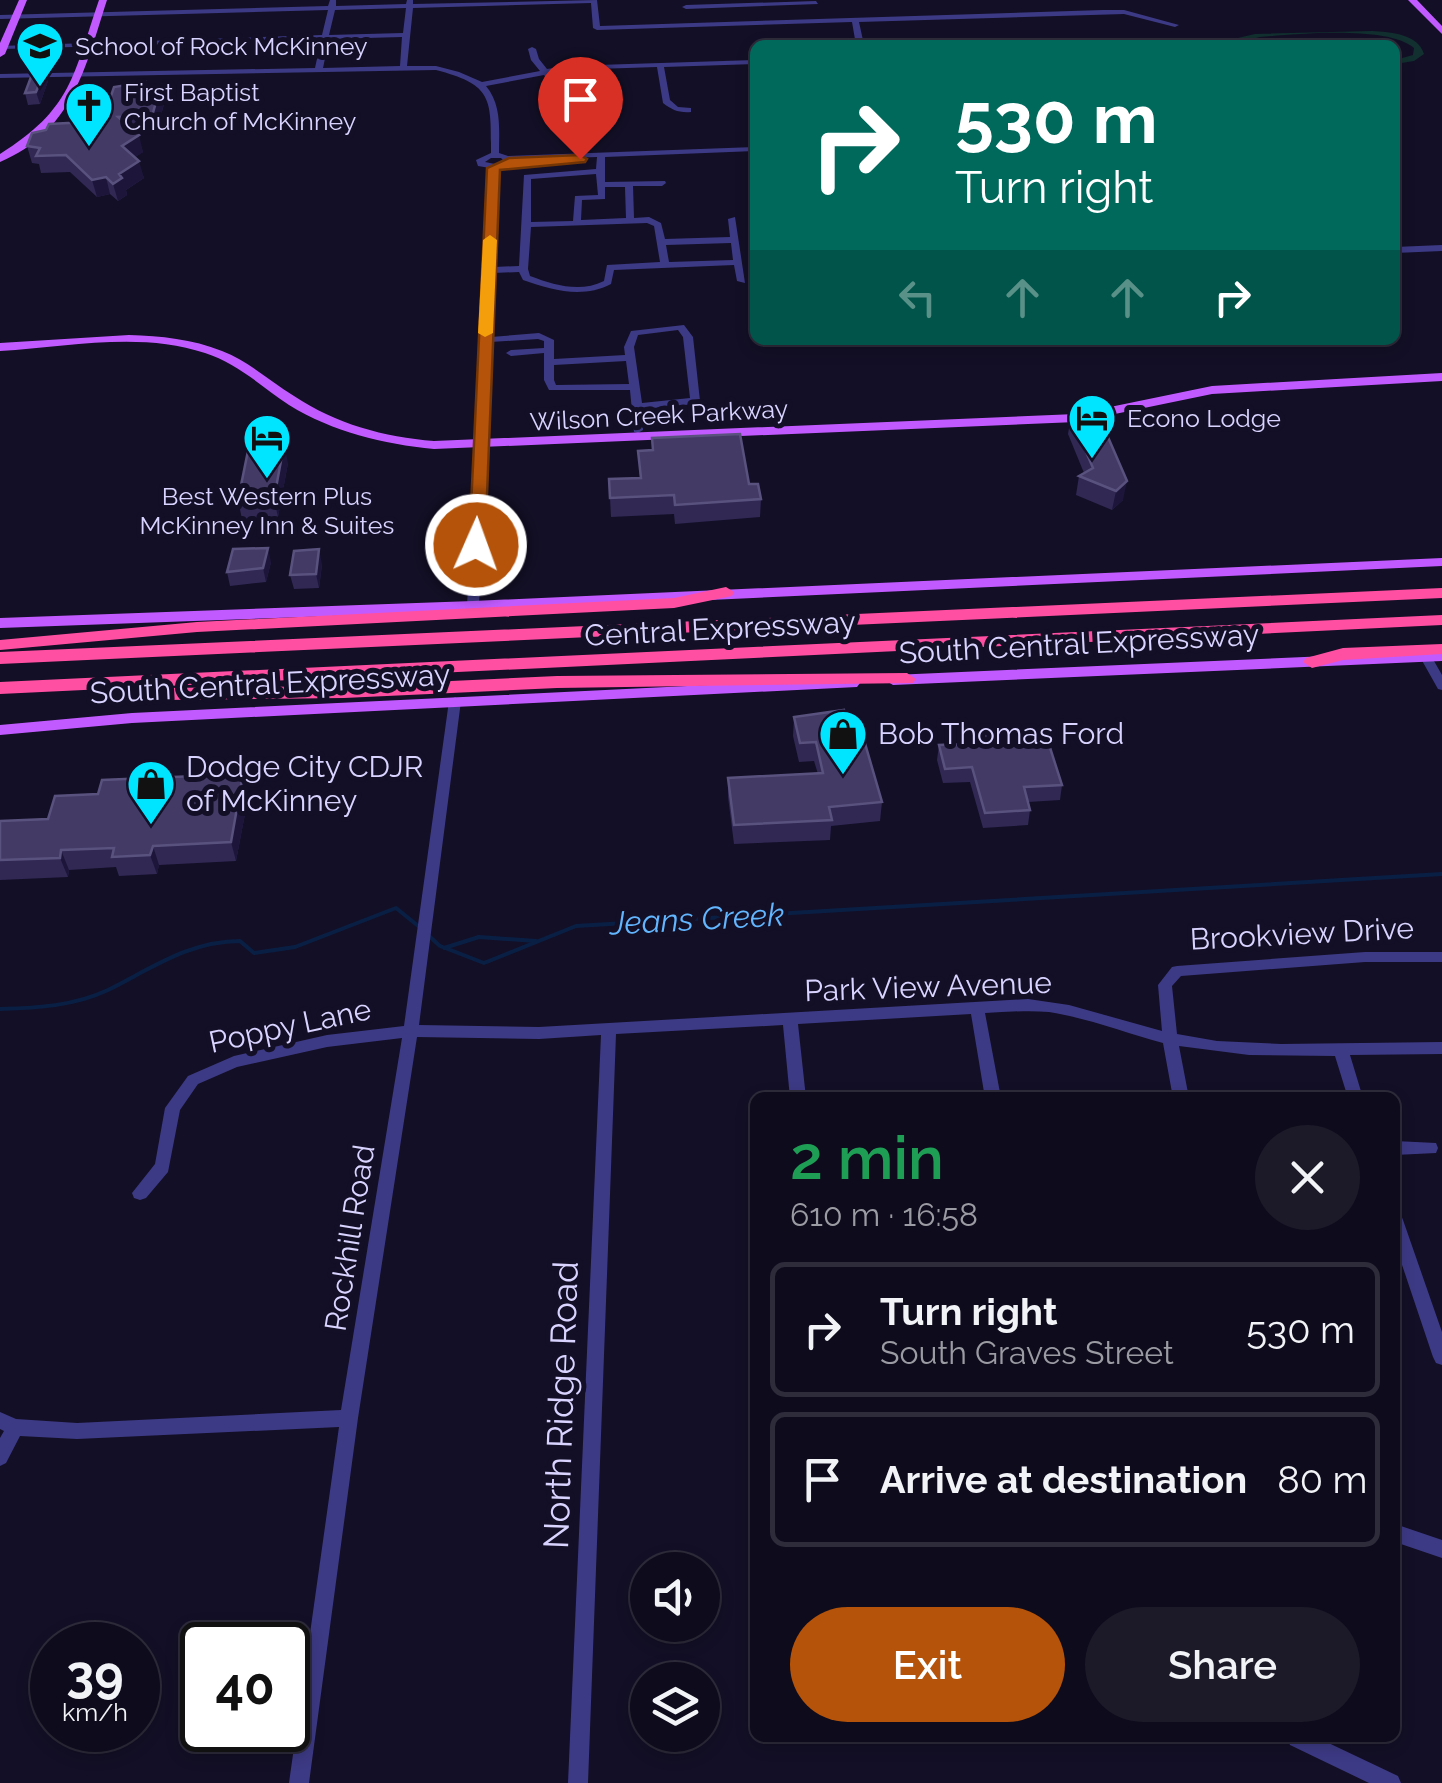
<!DOCTYPE html>
<html lang="en">
<head>
<meta charset="utf-8">
<style>
  :root { --surface:#0e0b1c; --page:#1c1929; --text:#f1f3f6; --muted:#9b9ba3; --line:#2e2b3b; --accent:#b45309 }
  body { margin:0; font-family:Raleway,sans-serif; background:var(--page); color:var(--text); height:100vh; display:flex; flex-direction:column; font-size:38px; white-space:nowrap }
  * { box-sizing:border-box; margin:0 }
  p { font-size:32px; color:var(--muted) }
  .icon { flex:none; width:55px; height:55px; fill:none; stroke:currentColor; stroke-width:2; stroke-linecap:round; stroke-linejoin:round }
  .map { position:relative; flex:1; overflow:hidden }
  .details { position:absolute; left:750px; top:1092px; width:650px; height:650px; display:flex; flex-direction:column; background:var(--surface); border-radius:15px; box-shadow:0 5px 15px #0003,0 0 0 2px var(--line) }
  .details>* { flex:none }
  .top-card { position:absolute; left:750px; top:40px; width:650px; height:305px; border-radius:15px; box-shadow:0 5px 15px #0003,0 0 0 2px var(--line); background:#00695c; color:#fff; overflow:hidden }
  .controls { position:absolute; left:630px; top:1552px; display:grid; gap:20px }
  .controls a { display:grid; place-items:center; width:90px; height:90px; border-radius:50%; background:var(--surface); box-shadow:0 5px 15px #0003,0 0 0 2px var(--line); font-size:50px }
  .speed { position:absolute; left:30px; top:1622px; display:flex; gap:20px; font-size:50px; font-weight:700; text-align:center }
  .speed>* { display:grid; place-content:center; width:130px; height:130px; border-radius:50%; background:var(--surface); box-shadow:0 5px 15px #0003,0 0 0 2px var(--line); line-height:1 }
  .speed small { font-size:25px; font-weight:400 }
  .speed .limit { border:5px solid #111; border-radius:15px; background:#fff; color:#111 }
  .pin { position:absolute; display:grid; place-items:center; width:85px; height:85px; color:#fff; margin:-102px -42px; border-radius:50% 50% 50% 0; rotate:-45deg; box-shadow:0 0 10px #0007 }
  .pin .icon { rotate:45deg }
  .me { position:absolute; width:110px; margin:-55px; rotate:2deg; stroke-linejoin:round; filter:drop-shadow(0 0 8px #0008) }
  .turn { display:flex; align-items:center; gap:35px; height:210px; padding:0 40px; font-size:45px }
  .turn .icon { width:130px; height:130px; stroke-width:2.5 }
  .turn b { display:block; font-size:70px; line-height:85px }
  .lanes { display:flex; align-items:center; height:95px; padding:0 40px; background:#0003; justify-content:center; gap:50px; direction:ltr }
  .lanes .off { opacity:.35 }
  .round { display:grid; place-items:center; flex:none; width:105px; height:105px; border-radius:52px; background:var(--page) }
  .summary { display:flex; align-items:center; justify-content:space-between; height:170px; padding:0 40px }
  h1 { font-size:60px; font-weight:600; line-height:75px; color:#1e9e55 }
  .action { display:flex; gap:20px; margin-top:auto; padding:20px 40px }
  .action a { flex:1; height:115px; border-radius:60px; background:var(--accent); color:#fff; font-size:40px; font-weight:600; line-height:115px; text-align:center }
  .action a+a { background:var(--page); color:var(--text) }
  ul { padding:0; list-style:none }
  li { display:flex; align-items:center; gap:30px; height:135px; margin:0 20px 15px; padding:0 20px; border:5px solid var(--line); border-radius:15px }
  li div { flex:1 }
  li b { display:block; font-size:38px }
  li em { font-style:normal }
  .map>svg:first-child { display:block }
</style>
</head>
<body>
<div class="map">
<svg width="1442" height="1783" viewBox="0 0 1442 1783">
  <rect width="100%" height="100%" fill="#130f26"/>
  <path fill="#12302f" d="M1372,31C1391,32 1418,34 1424,54L1414,61L1395,64V60L1413,55L1414,48C1388,25 1295,34 1260,37C1248,39 1241,45 1230,45L1238,38L1255,34Z"/>
  <g fill="none" stroke-linecap="round" stroke-linejoin="round">
    <path stroke="#0a1f44" stroke-width="4" d="M429,936L440,946L484,963L576,926L1442,874
      M444,948L479,937L536,941
      M0,1009C37,1008 74,1006 108,990C152,968 190,941 240,941L254,953L295,947L396,908L422,929"/>
    <path fill="#3d3a85" fill-rule="evenodd" d="M330,0H336V6L406,4L407,0H413V4L597,0L600,26L1103,10H1124L1179,25L1175,27L1124,14L859,22L864,45H856L852,22L597,30L593,28L591,3L413,8L407,66H436L459,72L482,82L540,71L531,60L528,49L532,47L536,49L539,59L547,69L566,66L755,60V64L664,67L670,100L678,107L691,108V112C679,113 672,110 663,103L657,67L566,70L551,73L564,88L571,116L567,118L563,116L556,89L544,75L486,86C502,105 499,130 499,153L508,156L755,147V151L605,157V182L665,181L666,183L662,186H633L634,218L649,217L661,223L665,239L730,237L728,219L735,217L745,283L737,281L734,265L614,270L611,284C582,299 552,290 523,280L519,272L493,273L491,337L539,333L554,340V359L625,355L624,347L631,331L684,325L693,337L700,401L695,404L642,409L643,430L638,433L634,432L630,390H549L544,380V353L511,356L506,353L511,350L544,348V341L538,339L490,342L479,606L473,610L467,606L490,168L478,166L476,160L491,153C491,98 493,85 436,70L0,78V74L315,68L321,40L3,49L0,46L322,35L328,10L0,19V15L328,6ZM406,8L403,33L329,35L335,10ZM402,37L400,66L323,68L329,39ZM597,157L596,169L524,175L519,266L494,267L498,169L512,164V160ZM491,158H501L504,161L495,164L485,162ZM596,174L598,195L575,196L573,221L531,222V179ZM605,187H625L626,218L581,220L582,200L605,199ZM647,223L654,226L660,262L607,265L604,281C580,293 554,285 530,276L528,269L531,227ZM731,243L733,260L669,262L666,245ZM678,330L683,337L690,398L642,403L634,347L638,335ZM626,361L629,384L556,385L554,380V365Z
      M816,1L818,4L686,9L682,7L686,5Z
      M1442,245V251L1395,253V247Z
      M1426,653L1430,654L1442,675V690L1438,689L1420,657Z
      M455,697L461,701L419,1025L539,1027L1028,999L1069,1005L1162,1031L1158,985L1172,967L1177,966L1365,952H1442V962H1365L1181,976L1172,986L1177,1034L1217,1041L1281,1044L1442,1042V1054L1350,1055L1363,1098H1348L1335,1056L1249,1055L1179,1046L1189,1098H1173L1163,1043C1125,1033 1088,1018 1049,1012C1028,1010 1007,1012 985,1013L1001,1098H985L971,1014L798,1024L806,1098H790L783,1025L616,1034L588,1783H568L601,1035L539,1039L417,1037L358,1418L309,1783H289L339,1427L77,1439L20,1436L6,1463L0,1466V1438L4,1431L0,1429V1412L16,1419L77,1423L341,1410L402,1038L327,1047L237,1067L198,1084L180,1110L168,1172L146,1198L140,1200L134,1198L132,1193L155,1164L165,1108L188,1076L234,1056L327,1035L404,1026L449,701Z
      M1395,1141L1436,1143L1438,1148L1436,1153L1395,1155Z
      M1395,1213L1401,1215L1403,1220L1442,1332V1365L1436,1363L1433,1357L1395,1244Z
      M1395,1524L1442,1540V1558L1395,1542Z
      M1287,1738H1318L1398,1776L1401,1783H1369L1290,1745Z"/>
    <path fill="#c25bff" fill-rule="evenodd" d="M19,0H27L5,54L0,57V43Z
      M99,0H107C85,68 73,131 0,162V154C72,109 73,76 99,0Z
      M1408,0H1417L1442,26V34Z
      M129,335C161,336 192,339 222,351C248,361 270,381 294,396C336,424 384,437 434,441L1076,414L1212,386L1442,373V381L1212,394L1076,422L434,449C383,444 333,432 289,405C262,387 237,363 205,353C140,331 67,347 0,351V343Z
      M1442,558V566L473,611L0,628V618L473,601Z
      M1442,651V661L893,685L885,680L893,675Z
      M852,678L860,683L857,687L132,723L0,735V725L132,713Z"/>
    <path fill="#ff4fa3" fill-rule="evenodd" d="M726,587L734,592L732,596L674,608L197,632L0,650V640L197,622L674,598Z
      M1442,588V598L0,664V652Z
      M1442,615V625L0,694V682Z
      M1442,644V654L1343,660L1312,668L1303,662L1306,658L1343,648Z
      M907,673L916,679L913,683L557,688L344,698L162,700L153,694L162,688L344,686L557,676Z"/>
  </g>
  <path fill="#312854" d="M48,81L40,104L28,105L25,93Z
    M161,85L165,101L156,132L136,133L143,152L135,157L144,178L126,190L127,195L118,201L110,194L97,197L70,172L41,173L39,164L32,163L27,146L88,122L111,96L146,86Z
    M1071,416L1123,500L1112,510L1076,495L1079,476L1084,473L1068,434Z
    M652,438L749,484L761,499L760,517L675,524L674,514L611,517L609,479L640,478L638,451L652,450Z
    M288,463L278,517L242,519L238,500Z
    M271,562L266,582L230,586L227,572Z
    M322,564L319,588L294,589L290,575Z
    M794,717L851,740L882,802L880,821L831,826L830,840L734,844L728,797V778L818,774L814,761L799,762L793,736Z
    M964,734L1062,785L1060,800L1028,802L1030,810L1028,825L983,828L970,782L943,783L937,760L939,745L962,744Z
    M249,793L236,861L159,865L157,874L119,876L116,867L69,870L68,877L0,880V821L48,819Z"/>
  <path fill="#1d163a" d="M45,69L48,81L40,104L36,92Z
    M161,85L165,101L156,132L152,116Z
    M139,135L143,152L127,163L122,146Z
    M139,161L144,178L126,190L127,195L118,201L113,184L119,174Z
    M106,177L110,194L97,197L92,180Z
    M284,444L288,463L278,517L274,499Z
    M1127,481L1123,500L1112,510L1116,491Z
    M268,548L271,562L266,582L263,568Z
    M319,549L322,564L319,588L316,574Z
    M243,774L249,793L236,861L231,842Z
    M153,846L159,865L157,874L150,855Z
    M61,850L69,870L68,877L60,858Z"/>
  <path fill="#433a66" stroke="#5a527e" stroke-width="2.5" d="M34,69H45L36,92L25,93Z
    M145,82L143,86L161,85L152,116L118,117L139,135L122,146L139,161L119,174L122,178L113,184L106,177L92,180L66,155L36,156L40,148L27,146L32,133L46,130L49,124L88,122L97,96H111L114,87Z
    M1098,414L1127,481L1116,491L1079,476L1093,468L1071,416Z
    M740,434L749,484H758L761,499L675,505L674,495L610,498L609,479L641,478L638,451L653,450L652,438Z
    M284,444L274,499L238,500L249,446Z
    M268,548L263,568L227,572L233,549Z
    M319,549L316,574L290,575L294,551Z
    M844,710L851,740H864L882,802L829,807L832,820L734,825L728,778L823,773L816,742L800,743L794,717Z
    M1044,729L1062,785L1024,787L1030,810L985,813L972,767L945,769L939,745L966,744L964,734Z
    M243,774L231,842L153,846L150,855L112,857L114,848L61,850L60,858L0,860V821L48,819L55,796L98,794L102,780Z"/>
  <path fill="#b45309" stroke="#753606" stroke-width="2.5" d="M580,155L587,159L585,162L500,170L485,545L482,549H469L487,168L509,158Z"/>
  <path fill="#f59e0b" d="M490,235L497,240L493,333L485,337L478,333L483,240Z"/>
  <defs>
    <g id="school-pin" transform="scale(2.5)"><path d="M0 17L-7.5 6A9.5 9.5 0 1 1 7.5 6Z" fill="#00e5ff" stroke="#130f26"/><path d="M0-5L7-2L0 1L-7-2ZM-4 1L0 2.5L4 1V4Q0 6-4 4Z" fill="#111"/></g>
    <g id="church-pin" transform="scale(2.5)"><path d="M0 17L-7.5 6A9.5 9.5 0 1 1 7.5 6Z" fill="#00e5ff" stroke="#130f26"/><path d="M-1.2-6h2.4v3.5h3.3v2.4h-3.3V6h-2.4V-.1h-3.3v-2.4h3.3Z" fill="#111"/></g>
    <g id="hotel-pin" transform="scale(2.5)"><path d="M0 17L-7.5 6A9.5 9.5 0 1 1 7.5 6Z" fill="#00e5ff" stroke="#130f26"/><path d="M-6-4.5h1.5V1H6V5H4.5V3h-9V5H-6ZM-4 0a1.8 1.8 0 1 1 3.6 0ZM.5 0V-2.5h3Q6-2.5 6 0Z" fill="#111"/></g>
    <g id="shop-pin" transform="scale(2.5)"><path d="M0 17L-7.5 6A9.5 9.5 0 1 1 7.5 6Z" fill="#00e5ff" stroke="#130f26"/><path d="M-5-2.5h2.3a2.7 3.5 0 0 1 5.4 0H5L5.5 6h-11ZM-1.5-2.5h3a1.5 2.3 0 0 0-3 0Z" fill="#111"/></g>
  </defs>
  <g fill-rule="evenodd">
    <use href="#school-pin" x="40" y="46"/>
    <use href="#church-pin" x="89" y="106"/>
    <use href="#hotel-pin" x="1092" y="418"/>
    <use href="#hotel-pin" x="267" y="438"/>
    <use href="#shop-pin" x="843" y="734"/>
    <use href="#shop-pin" x="151" y="784"/>
  </g>
  <g text-anchor="middle" stroke-width="10" stroke-linejoin="round" paint-order="stroke">
    <g font-size="25" fill="#d9d4ff" stroke="#130f26" text-anchor="start">
      <text x="75" y="55">School of Rock McKinney</text>
      <text x="124" y="101">First Baptist<tspan x="124" dy="29">Church of McKinney</tspan></text>
      <text x="1127" y="427">Econo Lodge</text>
      <text x="267" y="505" text-anchor="middle">Best Western Plus<tspan x="267" dy="29">McKinney Inn &amp; Suites</tspan></text>
    </g>
    <g font-size="25" fill="#d9d4ff" stroke="#130f26">
      <text transform="translate(659 415) rotate(-3)" y="9">Wilson Creek Parkway</text>
    </g>
    <g font-size="30" fill="#d9d4ff" stroke="#130f26">
      <text transform="translate(720 629) rotate(-3)" y="10">Central Expressway</text>
      <text transform="translate(1079 644) rotate(-3)" y="10">South Central Expressway</text>
      <text transform="translate(270 684) rotate(-3)" y="10">South Central Expressway</text>
      <text transform="translate(1302 934) rotate(-3)" y="10">Brookview Drive</text>
      <text transform="translate(928 987) rotate(-2)" y="10">Park View Avenue</text>
      <text transform="translate(290 1026) rotate(-12)" y="10">Poppy Lane</text>
      <text transform="translate(350 1238) rotate(-81)" y="10">Rockhill Road</text>
    </g>
    <g font-size="30" fill="#d9d4ff" stroke="#130f26" text-anchor="start">
      <text x="878" y="744">Bob Thomas Ford</text>
      <text x="186" y="777">Dodge City CDJR<tspan x="186" dy="34">of McKinney</tspan></text>
    </g>
    <g font-size="32" font-style="italic" fill="#62b6ff" stroke="#130f26">
      <text transform="translate(697 919) rotate(-3)" y="11">Jeans Creek</text>
    </g>
    <g font-size="35" fill="#d9d4ff" stroke="#130f26">
      <text transform="translate(561 1405) rotate(-88)" y="12">North Ridge Road</text>
    </g>
  </g>
</svg>
<div class="controls">
<a><svg class="icon" aria-label="sound" viewBox="0 0 24 24"><path d="M4 9h4l5-4v14l-5-4H4zM17 9q2 3 0 6"/></svg></a>
<a><svg class="icon" aria-label="layers" viewBox="0 0 24 24"><path d="M12 4l9 5-9 5-9-5zM3 14l9 5 9-5"/></svg></a>
</div>
<div class="speed"><div>39<small>km/h</small></div><div class="limit">40</div></div>
<div class="pin" style="left:580px;top:159px;background:#d93025"><svg class="icon" aria-label="arrive" viewBox="0 0 24 24"><path d="M6 21V4h12l-3 4 3 4H6"/></svg></div>
<svg class="me" style="left:476px;top:545px" viewBox="-20 -20 40 40"><circle r="17" fill="#b45309" stroke="#fff" stroke-width="3"/><path d="M0-11L8 9 0 5-8 9z" fill="#fff"/></svg>
<div class="top-card">
<div class="turn"><svg class="icon" aria-label="right" viewBox="0 0 24 24"><path d="M7 20v-9h11M14 6l5 5-5 5"/></svg><div><b>530 m</b>Turn right</div></div>
<div class="lanes"><svg class="icon off" aria-label="left" viewBox="0 0 24 24"><path d="M17 20v-9H6M10 6l-5 5 5 5"/></svg><svg class="icon off" aria-label="ahead" viewBox="0 0 24 24"><path d="M12 20V5M6 11l6-6 6 6"/></svg><svg class="icon off" aria-label="ahead" viewBox="0 0 24 24"><path d="M12 20V5M6 11l6-6 6 6"/></svg><svg class="icon" aria-label="right" viewBox="0 0 24 24"><path d="M7 20v-9h11M14 6l5 5-5 5"/></svg></div>
</div>
<section class="details">
<div class="summary"><div><h1>2 min</h1><p>610 m · 16:58</p></div><a class="round"><svg class="icon" aria-label="close" viewBox="0 0 24 24"><path d="M6 6l12 12M18 6L6 18"/></svg></a></div>
<ul>
<li><svg class="icon" aria-label="right" viewBox="0 0 24 24"><path d="M7 20v-9h11M14 6l5 5-5 5"/></svg><div><b>Turn right</b><p>South Graves Street</p></div><em>530 m</em></li>
<li><svg class="icon" aria-label="arrive" viewBox="0 0 24 24"><path d="M6 21V4h12l-3 4 3 4H6"/></svg><div><b>Arrive at destination</b></div><em>80 m</em></li>
</ul>
<div class="action"><a>Exit</a><a>Share</a></div>
</section>
</div>
</body>
</html>
